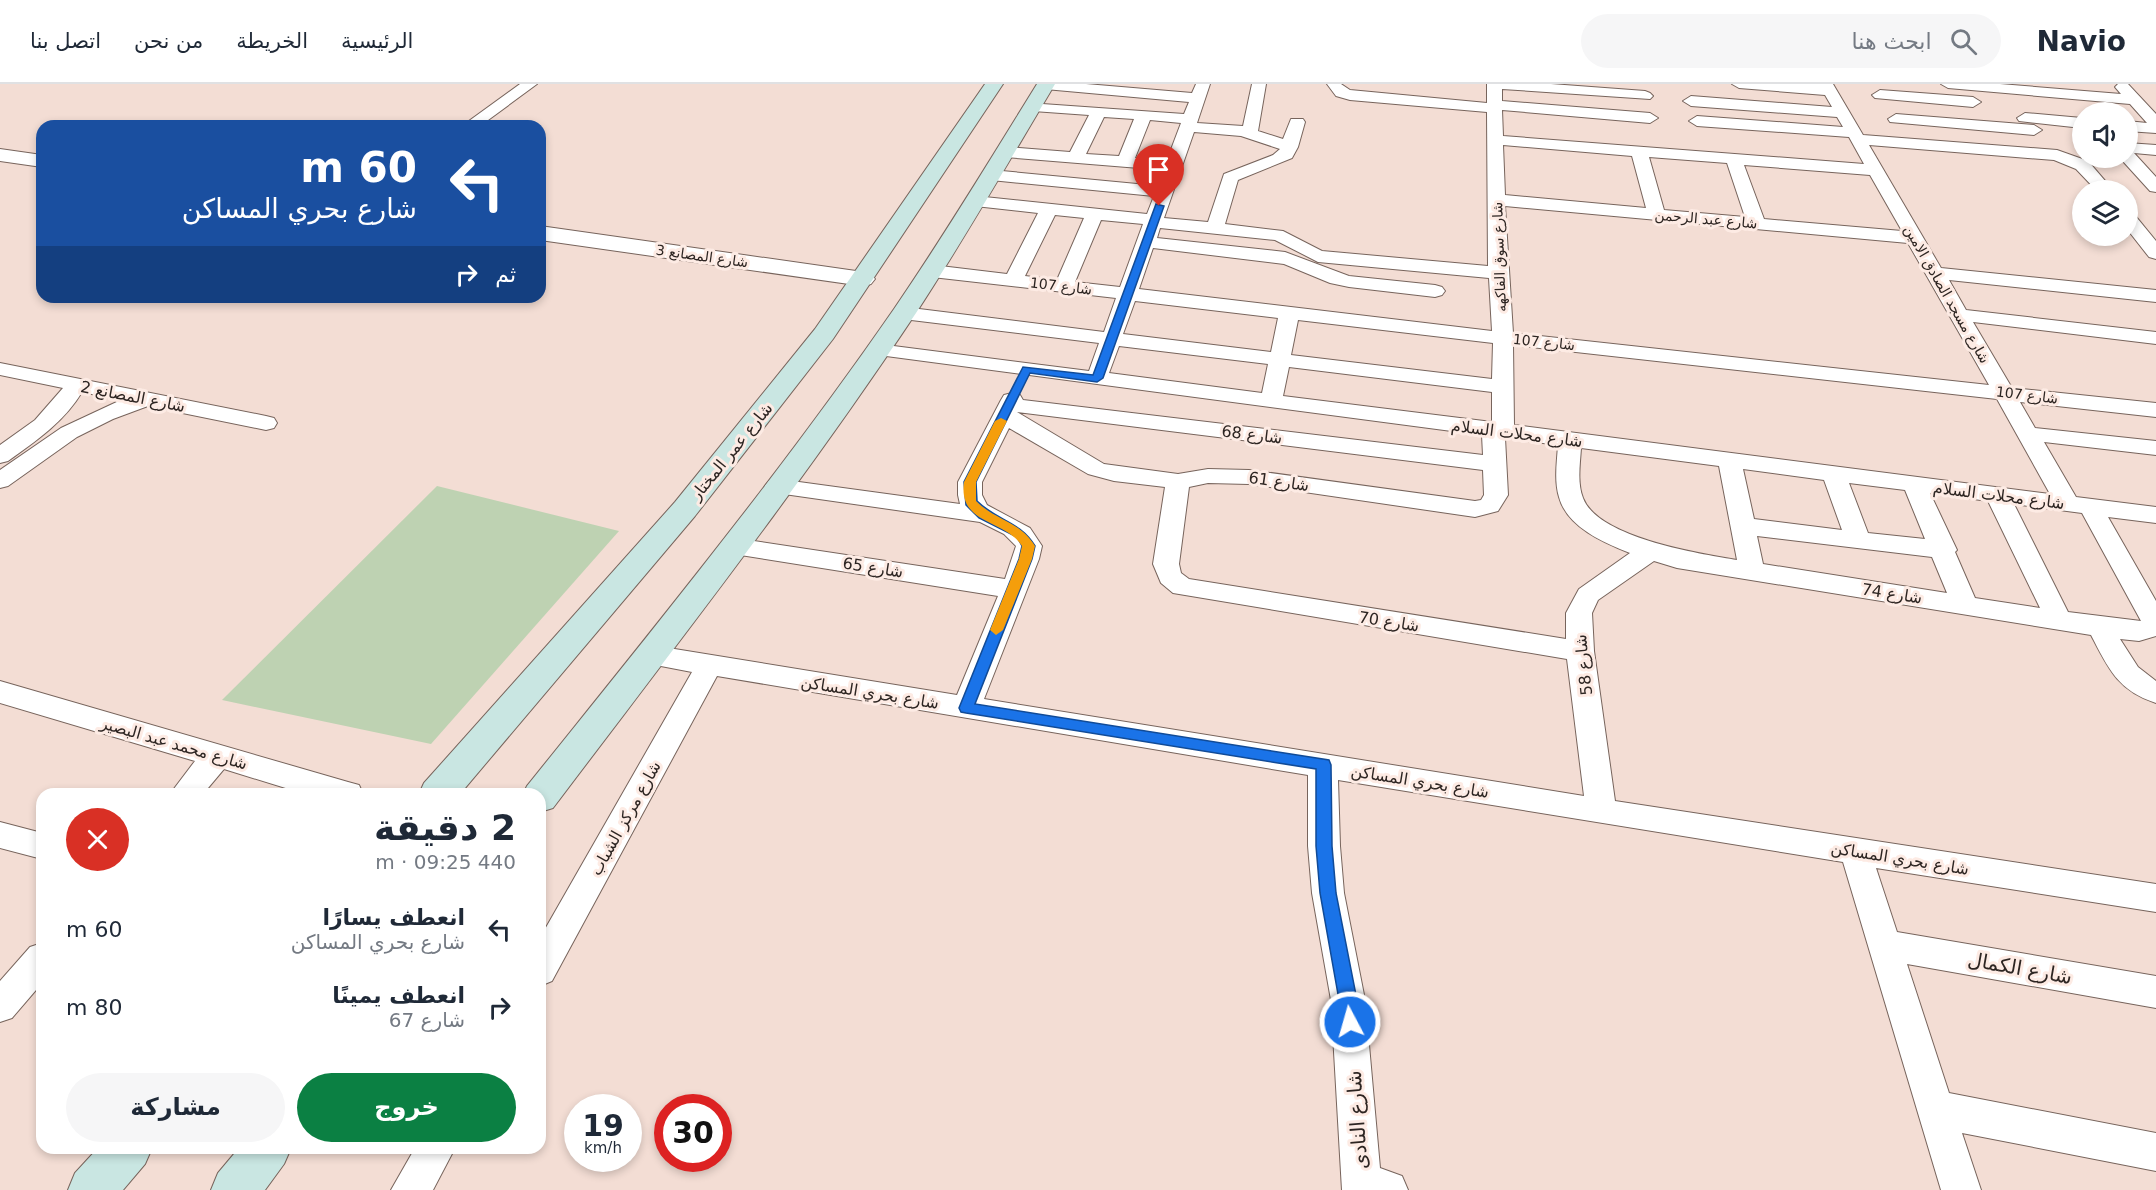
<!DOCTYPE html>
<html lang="ar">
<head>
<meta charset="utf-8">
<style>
  :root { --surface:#fff; --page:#f6f6f7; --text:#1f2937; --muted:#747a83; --line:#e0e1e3; --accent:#0b8043 }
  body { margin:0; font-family:"DejaVu Sans","Noto Sans Arabic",sans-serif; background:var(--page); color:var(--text); direction:rtl; height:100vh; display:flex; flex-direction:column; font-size:22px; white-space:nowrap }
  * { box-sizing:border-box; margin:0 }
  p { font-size:20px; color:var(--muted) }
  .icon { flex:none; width:33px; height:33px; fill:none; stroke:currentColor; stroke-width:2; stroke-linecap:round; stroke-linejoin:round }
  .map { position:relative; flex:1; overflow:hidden; direction:ltr }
  .sheet { position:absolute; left:36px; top:704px; width:510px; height:366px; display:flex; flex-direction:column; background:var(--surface); border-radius:18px; box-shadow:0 3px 9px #0003; direction:rtl }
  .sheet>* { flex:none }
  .hud { position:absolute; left:36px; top:36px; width:510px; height:183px; border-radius:18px; box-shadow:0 3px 9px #0003; direction:rtl; background:#1a4fa0; color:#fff; overflow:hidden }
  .tools { position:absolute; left:2072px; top:18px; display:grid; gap:12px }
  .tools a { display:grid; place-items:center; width:66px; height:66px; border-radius:50%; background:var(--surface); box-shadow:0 3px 9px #0003; font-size:30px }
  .speed { position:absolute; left:564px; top:1010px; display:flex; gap:12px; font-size:30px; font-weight:700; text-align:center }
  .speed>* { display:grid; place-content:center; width:78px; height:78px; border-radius:50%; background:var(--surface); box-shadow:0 3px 9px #0003; line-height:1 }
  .speed small { font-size:15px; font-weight:400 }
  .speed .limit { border:9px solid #d22; background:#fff; color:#111 }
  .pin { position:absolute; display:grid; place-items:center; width:51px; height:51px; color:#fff; margin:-62px -26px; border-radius:50% 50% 50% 0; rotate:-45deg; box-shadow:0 0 6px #0007 }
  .pin .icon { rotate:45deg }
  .me { position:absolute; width:66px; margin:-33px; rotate:354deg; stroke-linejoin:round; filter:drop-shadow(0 0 4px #0008) }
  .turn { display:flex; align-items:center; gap:21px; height:126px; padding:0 30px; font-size:27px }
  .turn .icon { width:78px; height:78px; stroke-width:2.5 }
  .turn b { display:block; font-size:42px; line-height:51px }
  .then { display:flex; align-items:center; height:57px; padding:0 30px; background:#0003; gap:12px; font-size:22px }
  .round { display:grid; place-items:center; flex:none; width:63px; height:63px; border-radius:32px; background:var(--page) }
  .summary { display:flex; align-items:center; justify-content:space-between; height:102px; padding:0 30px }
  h1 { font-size:36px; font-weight:600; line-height:45px }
  .button { display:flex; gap:12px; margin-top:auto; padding:12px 30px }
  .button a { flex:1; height:69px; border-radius:36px; background:var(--accent); color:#fff; font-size:24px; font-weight:600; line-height:69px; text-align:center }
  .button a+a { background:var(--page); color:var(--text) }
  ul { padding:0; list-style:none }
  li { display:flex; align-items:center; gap:18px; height:78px; padding:0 30px }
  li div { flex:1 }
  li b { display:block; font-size:22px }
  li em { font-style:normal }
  header { display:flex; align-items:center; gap:36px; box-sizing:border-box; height:84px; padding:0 30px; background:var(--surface); border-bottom:2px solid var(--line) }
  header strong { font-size:28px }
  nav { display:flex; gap:33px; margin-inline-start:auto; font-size:21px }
  .search { width:420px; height:54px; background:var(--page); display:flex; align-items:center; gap:15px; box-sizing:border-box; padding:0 21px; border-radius:33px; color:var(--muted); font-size:22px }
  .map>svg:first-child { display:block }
</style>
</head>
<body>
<header>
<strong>Navio</strong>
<div class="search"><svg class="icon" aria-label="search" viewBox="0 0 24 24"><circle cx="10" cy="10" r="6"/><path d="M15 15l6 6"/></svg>ابحث هنا</div>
<nav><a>الرئيسية</a><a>الخريطة</a><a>من نحن</a><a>اتصل بنا</a></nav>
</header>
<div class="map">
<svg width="2156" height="1106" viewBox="0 0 2156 1106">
  <rect width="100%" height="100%" fill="#f3ddd4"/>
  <path fill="#bed2b2" d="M437,402L619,447L431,660L222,616Z"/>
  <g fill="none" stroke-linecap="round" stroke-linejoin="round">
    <g stroke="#77645c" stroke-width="2">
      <path id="minor" d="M520,0H537L480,42H462Z
        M1038,0H1086L1192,9L1196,0H1210L1197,39L1243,42L1252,0H1266L1258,47L1283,55L1291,35H1303L1305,38L1298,63L1292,74L1238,96L1225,140L1283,147L1322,167L1488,182L1487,28L1350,16L1336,12L1327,0H1341L1350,6L1487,19V0H1551L1645,7L1650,9L1653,12L1650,15L1502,5V17L1650,29L1658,34L1650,39L1502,26L1503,52L1864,80L1849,53L1697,42L1689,37L1697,32L1843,43L1837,33L1691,22L1683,17L1691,12L1832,23L1825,11L1739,4L1732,0H1833L1863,51L2057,66L2088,77L2113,106H2096L2076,85L2054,76L1869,61L1941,184L2156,206V218L1949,196L1966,226L2156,248V260L1973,238L2012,304L2156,319V333L2020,318L2035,344L2156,357V371L2044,358L2076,413L2156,423V439L2108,433L2156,517V552L2139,557L2120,555L2138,583L2156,597V619C2118,607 2108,584 2091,551L1677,484L1654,477L1598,516L1592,529L1594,567L1615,717L2156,800V828L1876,784L1897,848L2156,892V924L1907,880L1949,1009L2156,1049V1087L1962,1049L1981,1106H1941L1843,778L1338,696L1340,762L1344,809L1365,916L1380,1084L1402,1092L1408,1106H1342L1331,916L1312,809L1308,762V691L717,592L552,897L540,902V854L692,588L640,578L636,571L640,564L650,561L957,611L998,512L734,470L725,468L721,462L725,456L734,454L1005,495L1016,462L1004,450L980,438L777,409L769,407L765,402L769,397L777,395L960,420L958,411V398L1001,316L1004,311L1012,309L1020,311L1023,316L1483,371L1482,351L871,270L868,266L871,262L878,260L1089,287L1099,259L903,235L896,233L893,229L896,225L903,223L1104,248L1116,214L932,193L925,191L922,187L925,183L932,181L1007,190L1038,129L975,122L969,121L966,117L969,113L975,112L1147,130L1154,112L991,96L985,95L983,91L985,87L991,86L1158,102L1164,86L1005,73L997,68L1005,63L1070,68L1089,31L1033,27L1028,25L1025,22L1028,19L1184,30L1189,18L1045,5L1040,4ZM1104,33L1134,35L1119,72L1086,70ZM1150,36L1181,39L1167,76L1135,74ZM1194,48L1241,52L1280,65L1273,71L1224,90L1208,138L1164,134ZM1503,61L1632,72L1646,124L1505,111ZM1649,73L1727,79L1745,133L1664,126ZM1744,81L1870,91L1902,147L1764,135ZM1505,122L1908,159L1989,301L1513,249ZM1055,131L1084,134L1057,196L1025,192ZM1101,136L1143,140L1120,203L1075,198ZM1160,144L1275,156L1318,178L1489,194L1492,247L1139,205L1153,164L1284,180L1330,199L1349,203L1435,213L1442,211L1445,207L1442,203L1435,201L1349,192L1285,168L1157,154ZM1135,217L1278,234L1271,268L1123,250ZM1298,236L1493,259L1492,295L1291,271ZM1513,261L1997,315L2050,410L1514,341ZM1119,262L1268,280L1262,309L1109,289ZM1289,283L1492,308V338L1283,312ZM1017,328L1483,386L1484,411L1481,416L1475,417L1249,386L1208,385L1178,390L1104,380ZM1009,344L1088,390L1114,397L1165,403L1153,480L1161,499L1173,509L1567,575L1584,712L984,615L1039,475L1042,462L1030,444L987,421L982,411V398ZM1505,354L1558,361C1557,378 1554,396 1559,413C1567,443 1604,459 1630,469L1579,505L1566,529V555L1189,495L1181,489L1179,480L1189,403L1208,399L1249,400L1475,433L1498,427L1508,411ZM1581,364L1719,382L1737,476C1701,470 1598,454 1583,414C1577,399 1580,380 1581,364ZM1743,385L1824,396L1842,446L1754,435ZM1849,399L1905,406L1925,455L1868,449ZM1930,409L1988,417L2040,524L1975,514L1955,468L1957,466ZM2014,420L2082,429L2141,537L2068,528ZM1757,452L1932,473L1947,509L1763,480Z
        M1941,0H2000L2121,10L2115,3L2118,0H2128L2156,30V49L2127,47V37L2147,39L2130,20L1948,4Z
        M1880,6L1973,13L1981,18L1973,23L1875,14L1872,11Z
        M2025,29L2082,34V44L2019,37L2017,34Z
        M1896,30L2034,41L2042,46L2034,51L1890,38L1888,35Z
        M2127,59L2156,61V71L2134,69L2156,93V108L2150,107L2120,74H2127Z
        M2127,128L2133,129L2156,157V175L2149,173L2127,145Z
        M0,279L266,332L274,334L277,339L274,344L266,346L148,322L113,335L77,353L8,402L0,404V386L61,344L121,316L82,308C64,338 36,357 8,377L0,379V361L35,336L63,304L0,291Z
        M0,597L348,698L359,701L363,710H305L224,685L203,710H170L195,677L0,619Z
        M0,738L42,749V775L0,764Z
        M42,859V899L12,934L0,938V897L30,863Z
        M415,1064H455L433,1106H391Z"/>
    </g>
    <g stroke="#77645c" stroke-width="2">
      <path id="tertiary" d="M0,65L42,71V83L0,77Z
        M540,142L863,188L871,190L875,195L871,200L863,202L540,156Z"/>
    </g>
    <g stroke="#77645c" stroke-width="2">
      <path id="secondary" d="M985,0H1003L833,255L695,432L460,710H419L424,699L675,418L815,245Z
        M1037,0H1055C1009,77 965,154 916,229C803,399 676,561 553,724L540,728V710H523L527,702C652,546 780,390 894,225C944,152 990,76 1037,0Z
        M98,1064H152L145,1080L123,1106H68L75,1089Z
        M239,1064H291L284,1080L265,1106H211L218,1089Z"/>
    </g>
    <use href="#minor" fill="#fff" fill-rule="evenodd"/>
    <use href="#tertiary" fill="#fff" fill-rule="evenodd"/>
    <use href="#secondary" fill="#c9e6e2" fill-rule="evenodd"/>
  </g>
  <path fill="#1a73e8" stroke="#114b97" stroke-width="1.5" d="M1156,120L1164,122L1103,294L1097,298L1030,289L976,398L977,417C997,437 1020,437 1035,462L1032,475L975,620L1329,676L1331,681L1332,762L1336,809L1357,916L1359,938L1356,944L1350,947L1344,944L1320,809L1316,762V685L966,629L961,628L959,624L1019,475L1022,462L1017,453L979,434L966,421L964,398L1023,283L1093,291Z"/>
  <path fill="#f59e0b" d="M1001,334L1007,337L976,398V417C996,437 1020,437 1035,462L1032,475L1003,546L996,551L990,546L1019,475L1022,462C1005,435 958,441 964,398L995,337Z"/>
  <g text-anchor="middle" stroke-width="6" stroke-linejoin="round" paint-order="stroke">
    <g font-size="14" fill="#2d2522" stroke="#fdebe4">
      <text transform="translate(1706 135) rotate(5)" y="5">شارع عبد الرحمن</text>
      <text transform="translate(702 172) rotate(8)" y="5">شارع المصانع 3</text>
      <text transform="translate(1499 173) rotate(-92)" y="5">شارع سوق الفاكهه</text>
      <text transform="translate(1061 202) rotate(7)" y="5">شارع 107</text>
      <text transform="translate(1947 210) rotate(60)" y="5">شارع مسجد الصادق الامين</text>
      <text transform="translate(1544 258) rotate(6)" y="5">شارع 107</text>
      <text transform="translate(2027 311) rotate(7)" y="5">شارع 107</text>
    </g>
    <g font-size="16" fill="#2d2522" stroke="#fdebe4">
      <text transform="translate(133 312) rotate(11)" y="6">شارع المصانع 2</text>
      <text transform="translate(1517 349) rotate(7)" y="6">شارع محلات السلام</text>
      <text transform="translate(1252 350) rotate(7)" y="6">شارع 68</text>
      <text transform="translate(731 367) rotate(-51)" y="6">شارع عمر المختار</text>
      <text transform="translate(1279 397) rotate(8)" y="6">شارع 61</text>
      <text transform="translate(1999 411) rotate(7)" y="6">شارع محلات السلام</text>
      <text transform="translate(873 483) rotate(9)" y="6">شارع 65</text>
      <text transform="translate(1892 509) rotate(9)" y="6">شارع 74</text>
      <text transform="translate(1389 537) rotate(9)" y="6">شارع 70</text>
      <text transform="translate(1583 581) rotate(-96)" y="6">شارع 58</text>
      <text transform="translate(870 608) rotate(9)" y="6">شارع بحري المساكن</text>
      <text transform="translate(174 659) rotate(16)" y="6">شارع محمد عبد البصير</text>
      <text transform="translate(1420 697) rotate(9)" y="6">شارع بحري المساكن</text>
      <text transform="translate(625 734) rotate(-61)" y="6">شارع مركز الشباب</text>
      <text transform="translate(1900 774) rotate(9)" y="6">شارع بحري المساكن</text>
    </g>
    <g font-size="20" fill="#2d2522" stroke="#fdebe4">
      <text transform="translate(2020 884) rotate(10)" y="7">شارع الكمال</text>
      <text transform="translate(1357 1036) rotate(-94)" y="7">شارع النادى</text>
    </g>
  </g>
</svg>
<div class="tools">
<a><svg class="icon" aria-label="sound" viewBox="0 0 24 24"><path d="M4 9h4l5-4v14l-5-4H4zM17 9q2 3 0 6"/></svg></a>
<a><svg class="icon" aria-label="layers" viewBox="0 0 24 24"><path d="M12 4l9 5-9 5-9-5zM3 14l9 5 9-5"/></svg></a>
</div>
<div class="speed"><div>19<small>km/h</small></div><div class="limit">30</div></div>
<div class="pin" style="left:1159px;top:122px;background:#d93025"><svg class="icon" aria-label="arrive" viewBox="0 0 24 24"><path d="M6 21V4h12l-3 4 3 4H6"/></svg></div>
<svg class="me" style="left:1350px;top:938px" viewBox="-20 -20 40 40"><circle r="17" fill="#1a73e8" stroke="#fff" stroke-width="3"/><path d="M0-11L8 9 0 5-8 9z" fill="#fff"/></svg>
<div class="hud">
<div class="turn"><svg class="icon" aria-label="left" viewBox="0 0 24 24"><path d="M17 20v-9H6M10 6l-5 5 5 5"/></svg><div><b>60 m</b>شارع بحري المساكن</div></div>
<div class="then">ثم<svg class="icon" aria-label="right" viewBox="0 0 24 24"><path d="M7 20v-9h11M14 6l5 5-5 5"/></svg></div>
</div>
<section class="sheet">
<div class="summary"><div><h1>2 دقيقة</h1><p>440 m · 09:25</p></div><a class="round" style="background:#d93025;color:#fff"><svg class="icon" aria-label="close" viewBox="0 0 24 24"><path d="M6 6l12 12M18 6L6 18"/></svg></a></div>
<ul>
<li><svg class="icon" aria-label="left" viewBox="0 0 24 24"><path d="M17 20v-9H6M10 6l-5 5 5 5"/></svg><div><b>انعطف يسارًا</b><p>شارع بحري المساكن</p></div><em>60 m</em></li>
<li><svg class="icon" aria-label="right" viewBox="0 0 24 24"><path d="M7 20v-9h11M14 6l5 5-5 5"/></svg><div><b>انعطف يمينًا</b><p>شارع 67</p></div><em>80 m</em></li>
</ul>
<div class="button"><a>خروج</a><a>مشاركة</a></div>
</section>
</div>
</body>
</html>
